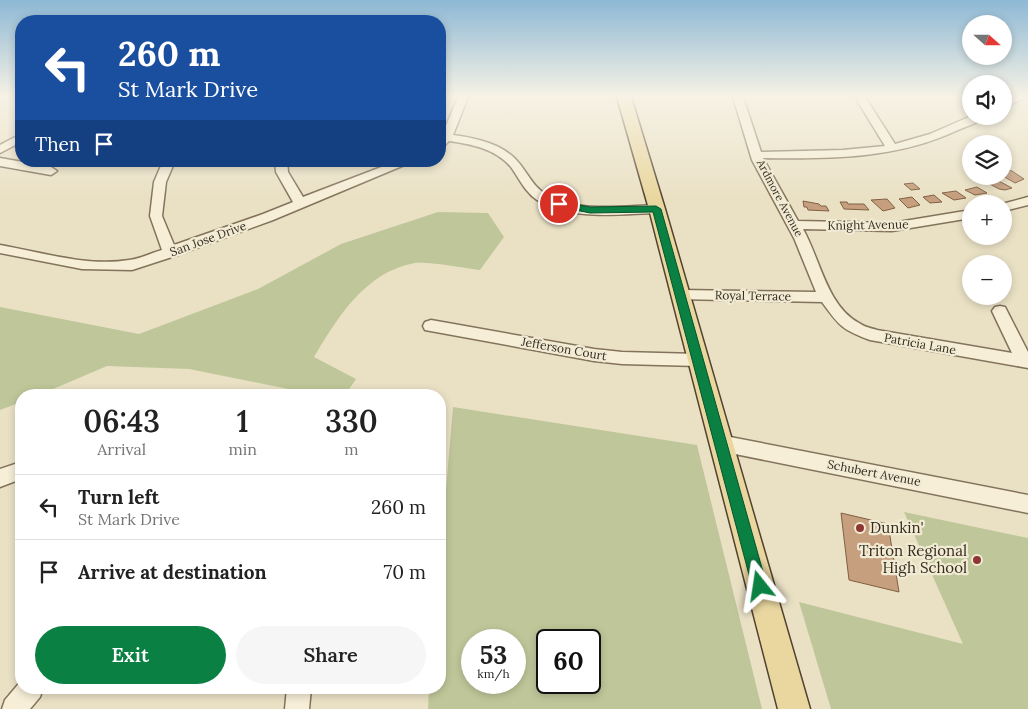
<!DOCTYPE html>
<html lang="en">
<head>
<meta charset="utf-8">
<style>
  :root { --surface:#fff; --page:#f6f6f6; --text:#222; --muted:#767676; --line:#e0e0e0; --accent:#0b8043 }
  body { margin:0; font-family:Lora,serif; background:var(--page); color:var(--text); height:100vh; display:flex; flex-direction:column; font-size:19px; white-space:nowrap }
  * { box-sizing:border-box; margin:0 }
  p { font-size:16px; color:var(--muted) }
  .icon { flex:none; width:28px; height:28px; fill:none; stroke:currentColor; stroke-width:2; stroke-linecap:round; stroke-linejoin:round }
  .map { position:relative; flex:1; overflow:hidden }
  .drawer { position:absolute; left:15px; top:389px; width:431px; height:305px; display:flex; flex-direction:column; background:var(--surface); border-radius:20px; box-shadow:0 2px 8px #0003 }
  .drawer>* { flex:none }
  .banner { position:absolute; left:15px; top:15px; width:431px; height:152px; border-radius:20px; box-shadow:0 2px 8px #0003; background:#1a4fa0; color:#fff; overflow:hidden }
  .needle { width:32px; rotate:111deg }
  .fabs { position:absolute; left:962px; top:15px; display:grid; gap:10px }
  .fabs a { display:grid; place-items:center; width:50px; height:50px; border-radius:50%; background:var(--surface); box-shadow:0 2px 8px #0003; font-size:25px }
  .speed { position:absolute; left:461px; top:629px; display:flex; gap:10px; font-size:25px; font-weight:700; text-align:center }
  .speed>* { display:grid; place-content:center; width:65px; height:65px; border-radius:50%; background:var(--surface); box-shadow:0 2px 8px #0003; line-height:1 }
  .speed small { font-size:12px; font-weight:400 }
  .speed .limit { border:2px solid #111; border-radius:8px; background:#fff; color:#111 }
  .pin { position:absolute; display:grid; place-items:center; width:42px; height:42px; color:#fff; margin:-21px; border:2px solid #fff; border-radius:50%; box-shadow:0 1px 5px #0007 }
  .me { position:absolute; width:55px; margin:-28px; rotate:345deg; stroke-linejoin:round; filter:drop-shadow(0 0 4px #0008) }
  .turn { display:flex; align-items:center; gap:18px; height:105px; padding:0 20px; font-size:22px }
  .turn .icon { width:65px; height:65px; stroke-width:2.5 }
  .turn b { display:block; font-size:35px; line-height:42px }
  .then { display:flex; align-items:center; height:48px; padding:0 20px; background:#0003; gap:10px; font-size:19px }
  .eta { display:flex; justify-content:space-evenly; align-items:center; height:85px; text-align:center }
  .eta b { font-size:30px; font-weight:600; line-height:35px }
  .primary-button { display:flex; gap:10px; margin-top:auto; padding:10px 20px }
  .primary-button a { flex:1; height:58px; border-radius:30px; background:var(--accent); color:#fff; font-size:20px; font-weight:600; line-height:58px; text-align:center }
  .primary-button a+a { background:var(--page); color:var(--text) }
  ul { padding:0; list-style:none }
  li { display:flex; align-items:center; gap:15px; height:65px; padding:0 20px; border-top:1px solid var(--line) }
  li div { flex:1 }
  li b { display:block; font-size:19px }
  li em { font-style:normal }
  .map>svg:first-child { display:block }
</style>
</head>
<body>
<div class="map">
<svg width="1028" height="709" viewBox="0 0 1028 709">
  <rect width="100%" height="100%" fill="#eae1c5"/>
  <path fill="#bfc79a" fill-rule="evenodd" d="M438,212L488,213L504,237L480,270C465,268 427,261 415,263C365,272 338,317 314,357L356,379L345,395H318L189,369L107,366L39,395H21V402L0,410V307L139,334L258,289L341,244Z
    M453,407L697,445L762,709H428L429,688H440V562ZM472,640H515V682H472ZM548,640H590V682H548Z
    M904,512L1028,538V709H831L799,602L963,644Z"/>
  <path fill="#c59f7e" stroke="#816044" d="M1004,169L1012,171L1024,179L1015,183L1003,176Z
    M993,178L1012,188L1005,190L999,189L988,183H991L987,180Z
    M913,183L920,189L911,190L904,184Z
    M977,187L987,193L975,195L965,190Z
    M956,191L966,198L954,200L942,193Z
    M934,195L942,202L930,203L923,197Z
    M912,197L920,205L908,208L899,199Z
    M887,199L895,208L883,211L871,200Z
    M803,201L819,204L821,206H826L829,211L808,210L807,207H804Z
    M840,202H847L848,204H864L869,210L844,209Z
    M841,513L888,524L899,592L849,580Z"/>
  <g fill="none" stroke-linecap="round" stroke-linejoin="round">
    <g stroke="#83735c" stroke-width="3">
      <path id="minor" d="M458,97H468L453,135C476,138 504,144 519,163C528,174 534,188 547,195C579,213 621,206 657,205L663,209L657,213C618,214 572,221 537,200C525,192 519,178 511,167C496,149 471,144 449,141L444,146L440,147V133H443Z
        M733,97H743L761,152L843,150L885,146L855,97H865L895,144L930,134L971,116H985C979,123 967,126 958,130C897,159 830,159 763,158L798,221L892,223L971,210V218L892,231L803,229C820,259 827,306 859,323C864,327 871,328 877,330L1012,353L992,311L995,307L1000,306L1005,307L1028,352V368L870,340C843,330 839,326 822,302L675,299L673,295L675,291L680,290L816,292L794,238L752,160Z
        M1013,97H1026L1004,108V101Z
        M21,134V142L0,153V145Z
        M0,158L51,167L57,171L51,175L0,166Z
        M163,161H175L166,182L162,216L174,245L263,214L293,202L276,172L275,161H287L288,172L303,197L397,161H414L273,220L175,256L132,270L82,269L0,253V245C41,252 87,267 129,260C140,259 151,253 162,250L150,216L154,182Z
        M1028,197V205L1004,211V204H1002Z
        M431,320L594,349L622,352L698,354L704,356L706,360L704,364L698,366L622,364L594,361L425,330L423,326L425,322Z
        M720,435L1028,495V513L720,451L714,449L711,443L714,437Z
        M21,462V479L0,487V469Z
        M21,681V688H43L40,697L30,709H2L5,700Z
        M287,688H311L309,709H285Z"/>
    </g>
    <g stroke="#524230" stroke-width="3">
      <path id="major" d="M617,97H631L665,209L810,709H778L649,209Z"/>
    </g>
    <use href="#minor" fill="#f6eed7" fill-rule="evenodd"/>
    <use href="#major" fill="#ead7a0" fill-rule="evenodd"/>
  </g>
  <linearGradient id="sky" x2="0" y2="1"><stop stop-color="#8db8d5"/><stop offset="0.49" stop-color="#f6f2e5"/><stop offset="1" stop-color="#f6f2e5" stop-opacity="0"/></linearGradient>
  <rect width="1028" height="196" fill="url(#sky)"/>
  <path fill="#0b8043" stroke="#07532c" d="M559,201L590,207L656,206L661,209L767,586L765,592L760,594L754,592L752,586L653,212L590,213L556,206V202Z"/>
  <g fill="#8d3632" stroke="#f2ebd4" stroke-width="2">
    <circle cx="860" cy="528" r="5"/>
    <circle cx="977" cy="560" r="5"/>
  </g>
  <g text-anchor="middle" stroke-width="4.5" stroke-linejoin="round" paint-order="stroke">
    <g font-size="11" fill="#352b1f" stroke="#f2ebd4">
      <text transform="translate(780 198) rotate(62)" y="4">Ardmore Avenue</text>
    </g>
    <g font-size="12" fill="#352b1f" stroke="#f2ebd4">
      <text transform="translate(868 225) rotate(-1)" y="4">Knight Avenue</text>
      <text transform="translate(208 239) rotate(-20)" y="4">San Jose Drive</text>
      <text transform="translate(753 296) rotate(1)" y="4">Royal Terrace</text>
      <text transform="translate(920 344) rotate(10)" y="4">Patricia Lane</text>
      <text transform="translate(564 349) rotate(10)" y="4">Jefferson Court</text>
      <text transform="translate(874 473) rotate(11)" y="4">Schubert Avenue</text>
    </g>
    <g font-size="15" fill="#352b1f" stroke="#f2ebd4" text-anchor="start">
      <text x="870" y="533">Dunkin'</text>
      <text x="967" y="556" text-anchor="end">Triton Regional<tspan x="967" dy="17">High School</tspan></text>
    </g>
  </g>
</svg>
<div class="fabs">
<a><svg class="needle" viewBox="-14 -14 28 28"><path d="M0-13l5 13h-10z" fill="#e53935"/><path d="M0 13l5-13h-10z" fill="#767676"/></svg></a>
<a><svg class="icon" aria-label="sound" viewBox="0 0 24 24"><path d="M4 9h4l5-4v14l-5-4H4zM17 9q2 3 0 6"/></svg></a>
<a><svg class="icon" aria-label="layers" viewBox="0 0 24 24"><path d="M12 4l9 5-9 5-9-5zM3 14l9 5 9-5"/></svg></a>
<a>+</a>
<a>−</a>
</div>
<div class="speed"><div>53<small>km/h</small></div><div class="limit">60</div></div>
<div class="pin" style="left:559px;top:204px;background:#d93025"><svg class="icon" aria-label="arrive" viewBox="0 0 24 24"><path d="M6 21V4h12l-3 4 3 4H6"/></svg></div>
<svg class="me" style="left:760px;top:586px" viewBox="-20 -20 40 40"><path d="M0-17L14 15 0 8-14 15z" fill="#0b8043" stroke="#fff" stroke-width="4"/></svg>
<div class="banner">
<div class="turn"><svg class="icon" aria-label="left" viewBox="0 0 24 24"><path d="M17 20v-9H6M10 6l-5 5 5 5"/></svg><div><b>260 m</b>St Mark Drive</div></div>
<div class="then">Then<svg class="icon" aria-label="arrive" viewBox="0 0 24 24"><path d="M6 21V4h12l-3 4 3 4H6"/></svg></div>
</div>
<section class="drawer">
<div class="eta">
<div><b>06:43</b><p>Arrival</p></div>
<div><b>1</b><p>min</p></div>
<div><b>330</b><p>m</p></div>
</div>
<ul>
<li><svg class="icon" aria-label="left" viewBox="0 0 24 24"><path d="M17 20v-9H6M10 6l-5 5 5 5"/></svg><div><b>Turn left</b><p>St Mark Drive</p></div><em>260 m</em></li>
<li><svg class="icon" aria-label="arrive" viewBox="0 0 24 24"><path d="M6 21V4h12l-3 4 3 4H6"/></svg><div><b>Arrive at destination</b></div><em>70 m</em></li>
</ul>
<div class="primary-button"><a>Exit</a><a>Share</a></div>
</section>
</div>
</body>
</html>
